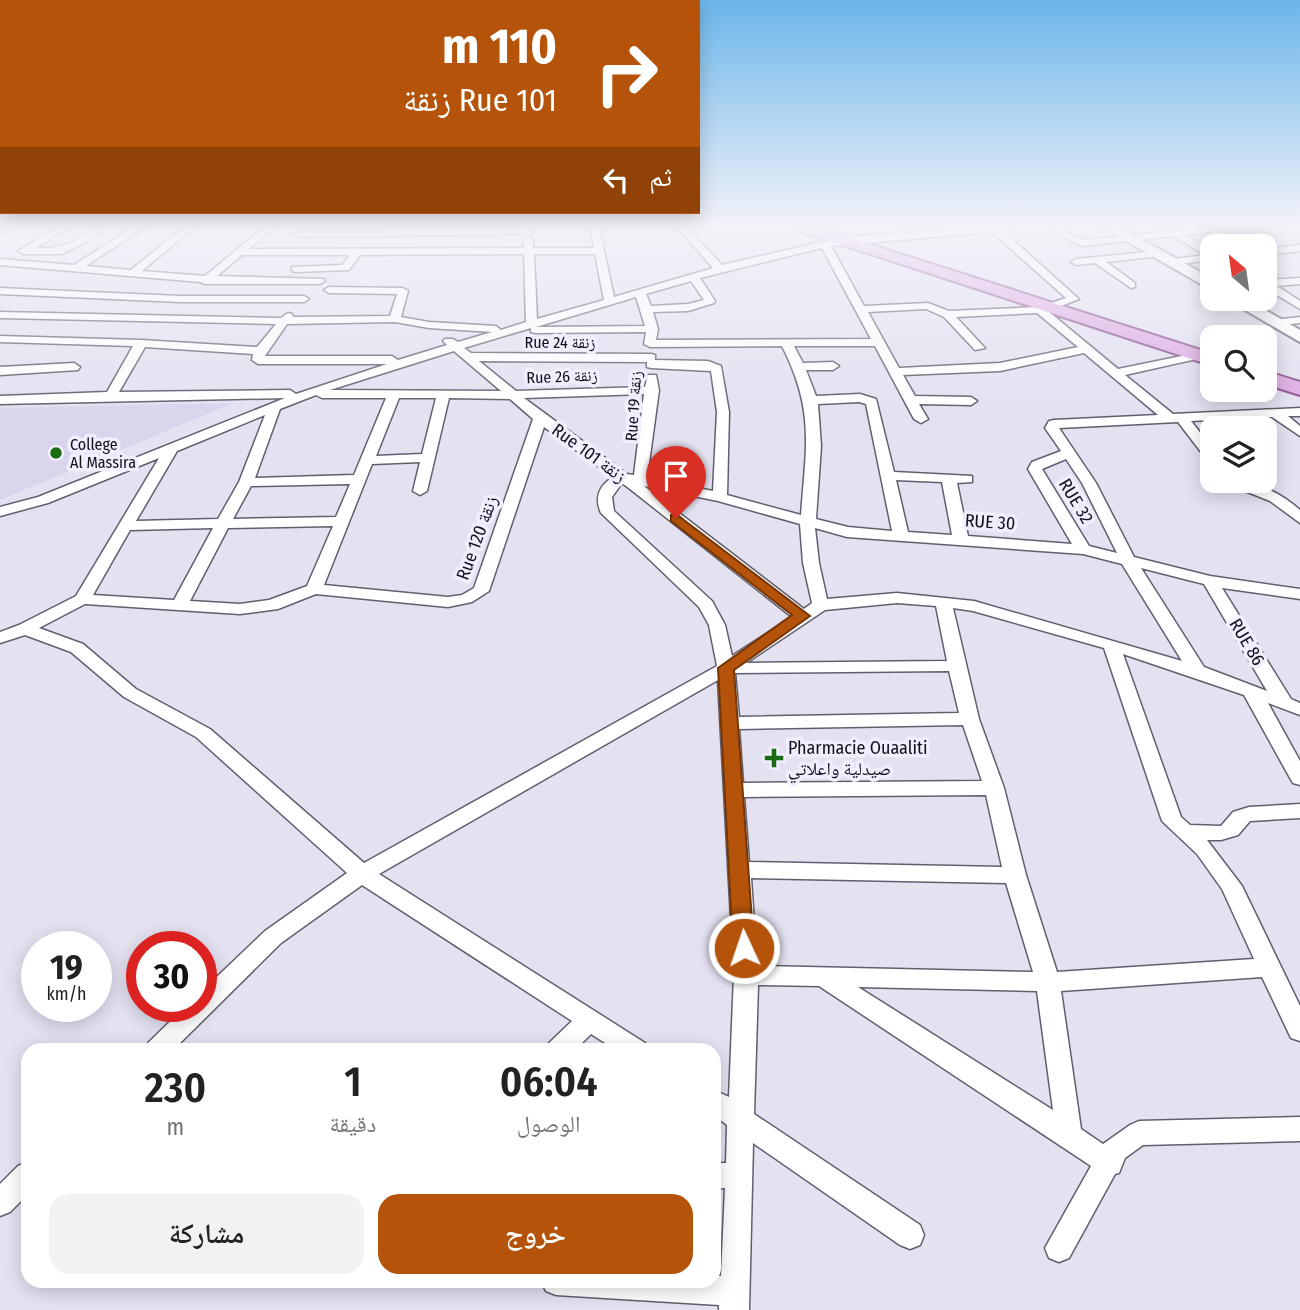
<!DOCTYPE html>
<html lang="ar">
<head>
<meta charset="utf-8">
<style>
  :root { --surface:#fff; --page:#f2f2f2; --text:#222; --muted:#767676; --accent:#b45309 }
  body { margin:0; font-family:"Fira Sans Condensed","Noto Naskh Arabic",sans-serif; background:var(--page); color:var(--text); direction:rtl; height:100vh; display:flex; flex-direction:column; font-size:26px; white-space:nowrap }
  * { box-sizing:border-box; margin:0 }
  p { font-size:23px; color:var(--muted) }
  .icon { flex:none; width:38px; height:38px; fill:none; stroke:currentColor; stroke-width:2; stroke-linecap:round; stroke-linejoin:round }
  .map { position:relative; flex:1; overflow:hidden; direction:ltr }
  .details { position:absolute; left:21px; top:1043px; width:700px; height:245px; display:flex; flex-direction:column; background:var(--surface); border-radius:21px; box-shadow:0 4px 18px #0003; direction:rtl }
  .details>* { flex:none }
  .top-card { position:absolute; left:0px; top:0px; width:700px; height:214px; box-shadow:0 4px 18px #0003; direction:rtl; background:#b45309; color:#fff; overflow:hidden }
  .needle { width:46px; rotate:331deg }
  .controls { position:absolute; left:1200px; top:234px; display:grid; gap:14px }
  .controls a { display:grid; place-items:center; width:77px; height:77px; border-radius:14px; background:var(--surface); box-shadow:0 4px 18px #0003; font-size:35px }
  .speed { position:absolute; left:21px; top:931px; display:flex; gap:14px; font-size:35px; font-weight:700; text-align:center }
  .speed>* { display:grid; place-content:center; width:91px; height:91px; border-radius:50%; background:var(--surface); box-shadow:0 4px 18px #0003; line-height:1 }
  .speed small { font-size:18px; font-weight:400 }
  .speed .limit { border:10px solid #d22; background:#fff; color:#111 }
  .pin { position:absolute; display:grid; place-items:center; width:60px; height:60px; color:#fff; margin:-72px -30px; border-radius:50% 50% 50% 0; rotate:-45deg; box-shadow:0 0 7px #0007 }
  .pin .icon { rotate:45deg }
  .me { position:absolute; width:77px; margin:-38px; rotate:357deg; stroke-linejoin:round; filter:drop-shadow(0 0 5px #0008) }
  .turn { display:flex; align-items:center; gap:24px; height:147px; padding:0 28px; font-size:32px }
  .turn .icon { width:91px; height:91px; stroke-width:2.5 }
  .turn b { display:block; font-size:49px; line-height:60px }
  .then { display:flex; align-items:center; height:66px; padding:0 28px; background:#0003; gap:14px; font-size:26px }
  .eta { display:flex; justify-content:space-evenly; align-items:center; height:119px; text-align:center }
  .eta b { font-size:42px; font-weight:600; line-height:49px }
  .action { display:flex; gap:14px; margin-top:auto; padding:14px 28px }
  .action a { flex:1; height:80px; border-radius:21px; background:var(--accent); color:#fff; font-size:28px; font-weight:600; line-height:80px; text-align:center }
  .action a+a { background:var(--page); color:var(--text) }
  .map>svg:first-child { display:block }
</style>
</head>
<body>
<div class="map">
<svg width="1300" height="1310" viewBox="0 0 1300 1310">
  <rect width="100%" height="100%" fill="#e4e1f1"/>
  <path fill="#dad5ed" d="M234,403L2,499H0V408Z"/>
  <g fill="none" stroke-linecap="round" stroke-linejoin="round">
    <g stroke="#615f6d" stroke-width="3">
      <path id="street" d="M3,227H15L0,234Z
        M59,227H70L36,248C57,249 79,244 94,227H104L95,237L62,254H23L18,251Z
        M134,227H145L86,266L131,270L184,227H194L142,271L205,276L264,227H274L249,249L524,248L523,240L528,237L533,240V248H594L590,227H599L614,297L713,268L677,227H686L722,265L844,237L983,227H1019L1003,231L1079,299L1048,311L1118,369L1201,352V358L1125,375L1173,414L1300,408V416H1288L1300,426V436L1272,417L1191,421L1213,449V462L1208,461L1178,422L1059,428L1096,483L1134,557L1210,576L1300,589V599L1222,588L1291,699L1300,703V715L1268,703L1300,761V785L1293,783L1290,778L1244,695L1123,654L1181,817L1190,825L1221,826L1233,812L1249,807L1300,804V818L1250,821L1238,835L1221,840H1207L1242,886L1300,1006V1041L1291,1038L1262,977L1061,991L1081,1129L1103,1144L1130,1125L1139,1121L1300,1117V1141L1143,1145L1125,1158L1119,1173L1115,1174L1069,1258L1059,1262L1049,1258L1045,1248L1091,1166L819,986L758,985L754,1114L920,1225L924,1235L920,1245L910,1249L900,1245L753,1143L749,1310H719V1305L556,1295L546,1291L541,1281H714V1275L721,1276L725,1188L714,1189V1163H726L727,1125L714,1115V1090L729,1097L734,975L718,680L379,874L645,1043L648,1050H616L591,1034L575,1050H546L549,1043L572,1021L362,885L281,943L173,1050H145L148,1043L186,1006H201V992L265,931L347,873L196,737L124,697L71,652L25,635L0,643V632L19,625L76,596L159,458L48,503L0,516V507L38,497L285,398L0,404V396L107,392L133,346L0,342V336L141,340L257,347L276,324L0,318V312L281,318L288,313L292,314L293,317L390,316L397,294L329,293L324,290L329,287L403,288L408,291L401,317L429,322L496,326L501,330L526,322L524,254L360,255L349,270L296,272L292,271V267L342,265L350,255H242L217,276L324,279L325,281L320,284H205L200,282L0,265V259L74,265ZM992,232L1066,298L1039,307L949,311L928,303L864,306L831,246ZM822,248L871,339L656,340L658,329L653,312L688,311L714,303L715,301L700,278ZM534,254H595L604,300L537,319ZM691,281L704,300L688,304L651,306L646,294ZM636,297L645,326L536,327ZM926,309L944,317L975,350L985,348L956,317L1037,313L1078,347L1000,363L899,368L868,312ZM395,322L429,328L492,332L458,342L453,339H445L443,341L447,345L398,360L392,356H265L287,324ZM531,328V332L535,333L646,332L644,344L650,347L782,346C815,411 806,446 801,515L727,495L729,412L721,366L708,361L655,360V355L651,354L471,353L464,348ZM794,346H875L914,419L921,423L928,419L919,404L971,405L977,401L971,397L915,396L903,375L1000,371L1084,353L1158,415L1054,420L1049,421L1045,428L1061,451L1032,462L1028,469L1072,544L968,536L957,483L972,482V476L894,472L876,399L860,394L816,396L806,370H833L839,366L833,362L803,363ZM145,347L253,354L252,360L258,364H387L296,394L290,390L119,392ZM454,351L501,391L330,390ZM479,361L647,362V367L651,368L711,371L717,412L713,491L647,478L659,390L656,375H648L645,387L516,391ZM644,394L634,475L627,474L524,398ZM316,395L322,398H386L354,475L255,478L280,409ZM399,398H436L422,454L376,456ZM449,398L510,399L533,419L474,588L462,595L448,597L324,585L372,464L420,462L413,491L420,495L427,491ZM859,402L866,404L892,531L848,527L816,519L821,446L818,404ZM265,415L239,482L218,519L136,521L177,451ZM544,427L613,477C599,486 594,497 601,513L699,607L709,625L717,666L364,863L210,729L136,689L83,644L39,628L85,604L240,614L278,609L316,594L448,607L472,602L489,591ZM1066,459L1082,483L1117,553L1089,546L1042,469ZM896,480L942,482L952,535L908,532ZM622,483L630,489L792,617L732,656L725,625L712,601L614,511L612,497ZM350,484L336,517L233,519L251,486ZM644,486L718,501L800,524L803,563L812,603L804,609ZM333,526L307,586L269,600L240,604L190,601L228,528ZM213,528L174,600L93,595L130,530ZM815,528L847,537L1083,554L1122,564L1182,661L974,601L897,593L827,599L819,563ZM1141,568L1204,584L1267,691L1204,667ZM897,603L936,606L947,661L746,663L825,610ZM953,608L973,611L1104,648L1162,821L1197,854L1222,889L1254,959L1057,972L1026,875L1004,788L979,719ZM949,671L959,713L739,717L735,673ZM963,725L982,781L743,783L739,729ZM986,795L1002,867L749,862L744,797ZM751,878L1006,883L1033,972L757,966ZM858,987L1037,991L1053,1110Z
        M1046,227H1057L1083,240L1213,227L1238,241L1230,243L1209,232L1185,235L1213,252V260L1171,265L1166,262L1167,260L1205,255L1174,236L1081,246Z
        M529,229L532,230V234L299,237L294,234L299,231Z
        M1300,245V251L1265,255V249Z
        M1157,251L1160,252V256L1106,262L1135,283V287L1131,288L1095,263L1076,265L1071,262L1076,259Z
        M1300,278V284L1277,286L1300,301V309L1265,288V280Z
        M0,288L180,296H304L309,299L304,302H180L0,294Z
        M1300,317V323L1274,326L1268,323L1274,320Z
        M74,363L80,367L78,370L0,375V367Z
        M1231,481C1257,481 1281,493 1300,510V523L1270,501L1240,489Z
        M28,1162V1194L10,1212L0,1216V1184L18,1166Z"/>
    </g>
    <g stroke="#615f6d" stroke-width="4">
      <path id="secondary" d="M1102,227H1119L1213,279V291Z
        M1226,299H1246L1300,330V342Z"/>
    </g>
    <g stroke="#88508e" stroke-width="4">
      <path id="primary" d="M794,227H816L1213,354V366L797,230Z
        M1265,371L1300,382V395L1265,384Z"/>
    </g>
    <use href="#street" fill="#fff" fill-rule="evenodd"/>
    <use href="#secondary" fill="#fff" fill-rule="evenodd"/>
    <use href="#primary" fill="#ddaae2" fill-rule="evenodd"/>
  </g>
  <linearGradient id="sky" x2="0" y2="1"><stop stop-color="#6bb6ea"/><stop offset="0.55" stop-color="#f3f2f9"/><stop offset="1" stop-color="#f3f2f9" stop-opacity="0"/></linearGradient>
  <rect width="1300" height="410" fill="url(#sky)"/>
  <path fill="#b45309" stroke="#753606" stroke-width="2" d="M676,514L810,616L734,670L754,948L751,954L744,957L737,954L733,948L718,668L792,615L671,521V515Z"/>
  <g fill="#196c12" stroke="#f1efff" stroke-width="2.5">
    <circle cx="56" cy="453" r="7"/>
    <path d="M770.5 747.5h7v7h7v7h-7v7h-7v-7h-7v-7h7z"/>
  </g>
  <g text-anchor="middle" stroke-width="7" stroke-linejoin="round" paint-order="stroke">
    <g font-size="16" fill="#131217" stroke="#f1efff">
      <text x="560" y="348">Rue 24 زنقة</text>
      <text transform="translate(562 376) rotate(-2)" y="6">Rue 26 زنقة</text>
      <text transform="translate(633 406) rotate(-86)" y="6">Rue 19 زنقة</text>
    </g>
    <g font-size="16" fill="#131217" stroke="#f1efff" text-anchor="start">
      <text x="70" y="450">College<tspan x="70" dy="18">Al Massira</tspan></text>
    </g>
    <g font-size="18" fill="#131217" stroke="#f1efff">
      <text transform="translate(589 453) rotate(36)" y="6">Rue 101 زنقة</text>
      <text transform="translate(1076 501) rotate(59)" y="6">RUE 32</text>
      <text transform="translate(990 522) rotate(4)" y="6">RUE 30</text>
      <text transform="translate(477 538) rotate(-70)" y="6">Rue 120 زنقة</text>
      <text transform="translate(1247 642) rotate(59)" y="6">RUE 86</text>
    </g>
    <g font-size="18" fill="#131217" stroke="#f1efff" text-anchor="start">
      <text x="788" y="754">Pharmacie Ouaaliti<tspan x="788" dy="21">صيدلية واعلاتي</tspan></text>
    </g>
  </g>
</svg>
<div class="controls">
<a><svg class="needle" viewBox="-14 -14 28 28"><path d="M0-13l5 13h-10z" fill="#e53935"/><path d="M0 13l5-13h-10z" fill="#767676"/></svg></a>
<a><svg class="icon" aria-label="search" viewBox="0 0 24 24"><circle cx="10" cy="10" r="6"/><path d="M15 15l6 6"/></svg></a>
<a><svg class="icon" aria-label="layers" viewBox="0 0 24 24"><path d="M12 4l9 5-9 5-9-5zM3 14l9 5 9-5"/></svg></a>
</div>
<div class="speed"><div>19<small>km/h</small></div><div class="limit">30</div></div>
<div class="pin" style="left:676px;top:518px;background:#d93025"><svg class="icon" aria-label="arrive" viewBox="0 0 24 24"><path d="M6 21V4h12l-3 4 3 4H6"/></svg></div>
<svg class="me" style="left:744px;top:948px" viewBox="-20 -20 40 40"><circle r="17" fill="#b45309" stroke="#fff" stroke-width="3"/><path d="M0-11L8 9 0 5-8 9z" fill="#fff"/></svg>
<div class="top-card">
<div class="turn"><svg class="icon" aria-label="right" viewBox="0 0 24 24"><path d="M7 20v-9h11M14 6l5 5-5 5"/></svg><div><b>110 m</b>Rue 101 زنقة</div></div>
<div class="then">ثم<svg class="icon" aria-label="left" viewBox="0 0 24 24"><path d="M17 20v-9H6M10 6l-5 5 5 5"/></svg></div>
</div>
<section class="details">
<div class="eta">
<div><b>06:04</b><p>الوصول</p></div>
<div><b>1</b><p>دقيقة</p></div>
<div><b>230</b><p>m</p></div>
</div>
<div class="action"><a>خروج</a><a>مشاركة</a></div>
</section>
</div>
</body>
</html>
